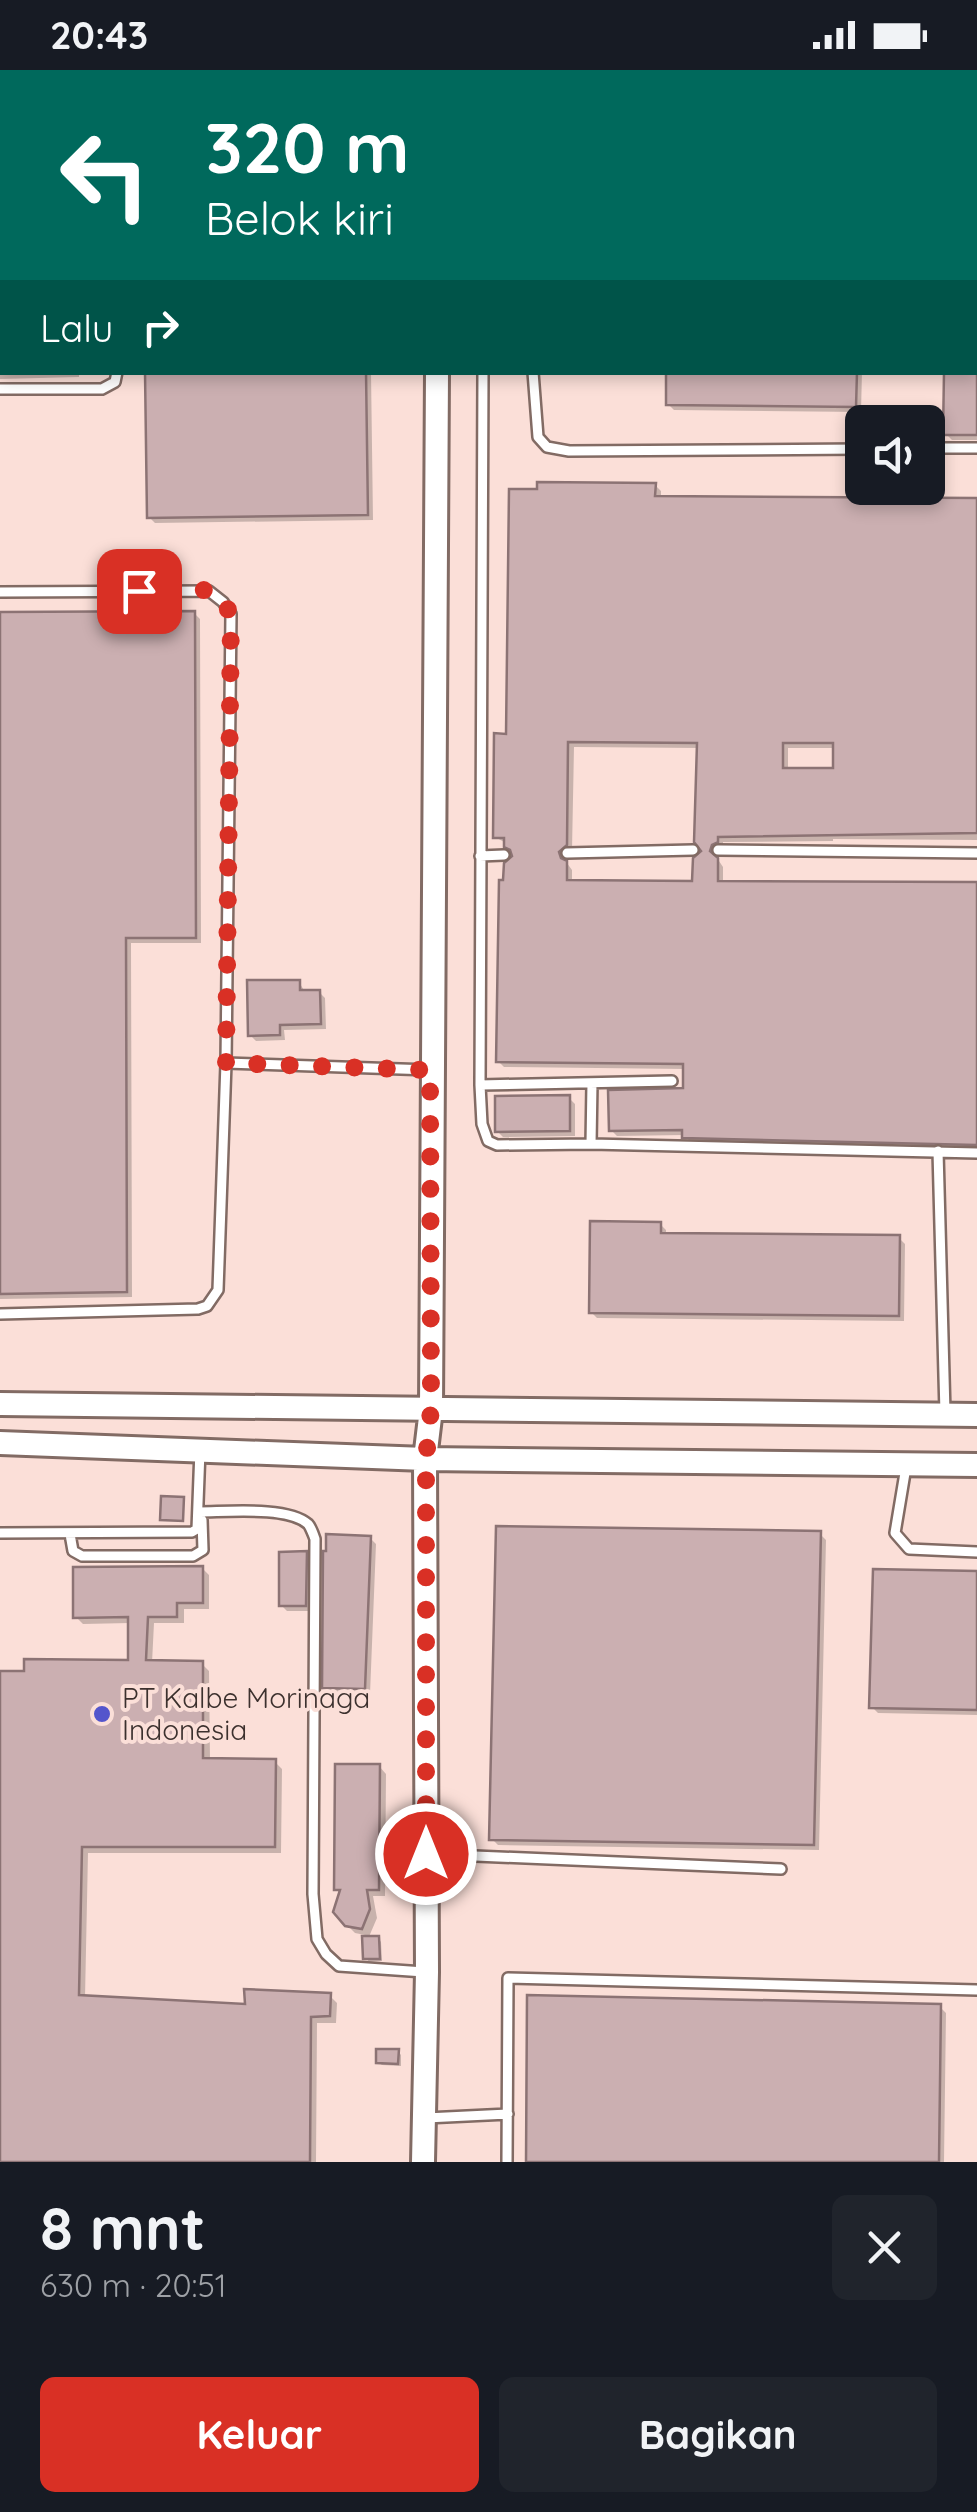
<!DOCTYPE html>
<html lang="id">
<head>
<meta charset="utf-8">
<style>
  :root { --surface:#171b24; --page:#20242c; --text:#f1f3f6; --muted:#9ea1a6; --accent:#d93025 }
  body { margin:0; font-family:Quicksand,sans-serif; background:var(--page); color:var(--text); height:100vh; display:flex; flex-direction:column; font-size:38px; white-space:nowrap }
  * { box-sizing:border-box; margin:0 }
  p { font-size:32px; color:var(--muted) }
  .icon { flex:none; width:55px; height:55px; fill:none; stroke:currentColor; stroke-width:2; stroke-linecap:round; stroke-linejoin:round }
  .map { position:relative; height:2092px; overflow:hidden }
  .panel { display:flex; flex-direction:column; background:var(--surface); flex:1 }
  .panel>* { flex:none }
  .top-card { position:absolute; left:0px; top:0px; width:978px; height:305px; box-shadow:0 5px 15px #0003; background:#00695c; color:#fff; overflow:hidden }
  .controls { position:absolute; left:845px; top:335px; display:grid; gap:20px }
  .controls a { display:grid; place-items:center; width:100px; height:100px; border-radius:15px; background:var(--surface); box-shadow:0 5px 15px #0003; font-size:50px }
  .pin { position:absolute; display:grid; place-items:center; width:85px; height:85px; color:#fff; margin:-42px; border-radius:20px; box-shadow:0 5px 15px #0006 }
  .me { position:absolute; width:110px; margin:-55px; rotate:0deg; stroke-linejoin:round; filter:drop-shadow(0 0 8px #0008) }
  .turn { display:flex; align-items:center; gap:35px; height:210px; padding:0 40px; font-size:45px }
  .turn .icon { width:130px; height:130px; stroke-width:2.5 }
  .turn b { display:block; font-size:70px; line-height:85px }
  .then { display:flex; align-items:center; height:95px; padding:0 40px; background:#0003; gap:20px; font-size:38px }
  .round { display:grid; place-items:center; flex:none; width:105px; height:105px; border-radius:15px; background:var(--page) }
  .headline { display:flex; align-items:center; justify-content:space-between; height:170px; padding:0 40px }
  h1 { font-size:60px; font-weight:700; line-height:75px }
  .button { display:flex; gap:20px; margin-top:auto; padding:20px 40px }
  .button a { flex:1; height:115px; border-radius:15px; background:var(--accent); color:#fff; font-size:40px; font-weight:700; line-height:115px; text-align:center }
  .button a+a { background:var(--page); color:var(--text) }
  .status { display:flex; justify-content:space-between; align-items:center; height:70px; padding:0 50px; background:var(--surface); direction:ltr }
  .status svg { height:28px; fill:currentColor }
  .map>svg:first-child { display:block }
</style>
</head>
<body>
<div class="status"><b>20:43</b><svg viewBox="0 0 49 12"><path d="M0 12V9h3v3zM5 12V6h3v6zM10 12V3h3v9zM15 12V0h3v12zM26 1h20v11H26zM47 4h2v5h-2z"/></svg></div>
<div class="map">
<svg width="977" height="2092" viewBox="0 0 977 2092">
  <rect width="100%" height="100%" fill="#fbdfd8"/>
  <path fill="#0003" fill-rule="evenodd" d="M975,195L977,370H952L946,364L975,302Z
    M0,236L2,302H79V307L0,309Z
    M148,302H371L373,450L155,453L149,447Z
    M669,302H862L861,342L674,340L668,334Z
    M655,415L661,421V428L977,430V770L833,769V771L723,772V778L715,785L723,797V813L977,814V1080L691,1073L685,1065L617,1066L611,1060L685,1021L686,999L504,997L498,991L515,786L506,773L495,767L509,666ZM574,677L700,678L704,781L695,814L572,813V800L564,789L572,781ZM788,678H835V700H788Z
    M194,543L200,549L201,873H131L132,1227L0,1229V545Z
    M299,912L305,922H319L325,928L326,959L284,960L285,970L256,971L250,965Z
    M569,1028L575,1034V1066L503,1067L497,1061Z
    M660,1154L666,1160V1166L899,1168L905,1174L904,1251L597,1248L591,1242Z
    M820,1464L826,1470L819,1780L498,1775L492,1769Z
    M370,1468L376,1474L370,1624L331,1623L325,1617Z
    M306,1484L312,1490V1541H287L281,1535Z
    M202,1498L209,1505V1539H184V1553H154L152,1593L202,1594L209,1601L210,1690L275,1692L282,1699L281,1783H88L85,1928L248,1937L330,1926L337,1933L336,1953H317L316,2092H0V1604L130,1593V1553L83,1554L76,1547Z
    M977,1504V1645L878,1643L872,1637Z
    M379,1696L386,1704L385,1826H373L377,1848L368,1869L378,1868L381,1872L382,1891L369,1892L366,1888L365,1865L355,1863L347,1855L342,1824L336,1819Z
    M940,1937L946,1943L944,2092H529Z
    M398,1981L401,1985V1996L382,1995L378,1992Z"/>
  <path fill="#cbafb1" stroke="#8c7374" stroke-width="2.5" fill-rule="evenodd" d="M145,302H366L368,445L147,448Z
    M666,302H857L856,337L666,335Z
    M944,302H977V365H943Z
    M537,412L656,413L655,426L977,428V763L718,767V772L712,775L710,781L718,788V811L977,812V1075L682,1068V1060L609,1061L608,1020L683,1018V994L496,992L499,810H503L504,793L512,786L510,780L504,777V768H493L494,663L506,664L509,419H537ZM568,672L697,673L694,772L701,781L693,788L692,811L567,810V791L561,788L559,782L567,775ZM783,673H833V698H783Z
    M195,541L196,868H126L127,1222L0,1224V542Z
    M247,910H300V920H320L321,954L280,955V965L248,966Z
    M570,1025V1061L495,1062V1026Z
    M590,1151L661,1152V1163L900,1165L899,1246L589,1243Z
    M161,1426L184,1427L183,1451L160,1450Z
    M496,1456L821,1461L814,1775L489,1770Z
    M326,1464L371,1466L365,1619L322,1618L323,1481H326Z
    M307,1481L306,1536H279V1482Z
    M203,1496V1533H177V1547H148L146,1590L203,1591V1688L276,1689L275,1777H82L79,1925L245,1934L244,1919L331,1923L330,1946L311,1947L310,2092H0V1601H24V1589L128,1590V1547L73,1548V1497Z
    M873,1499L977,1501V1640L869,1638Z
    M335,1694H380L379,1820H367L370,1839L362,1859L345,1856L333,1842L340,1820H334Z
    M362,1866H379L380,1889H363Z
    M527,1925L941,1934L939,2092H526Z
    M376,1979H399L398,1994L376,1993Z"/>
  <g fill="none" stroke-linecap="round" stroke-linejoin="round">
    <g stroke="#826b64" stroke-width="14">
      <path id="service" d="M975,148H977
        M483,302L480,1015L482,1054L488,1071L497,1075L591,1074L977,1083
        M533,302L538,367L547,377L569,381L862,379
        M0,319H102L115,312L117,302
        M928,378H977
        M0,522L209,521L223,532L231,544L226,993L218,1220L207,1236L198,1239L0,1244
        M718,780L977,783
        M567,783L693,780
        M480,786L504,785
        M226,993L430,1000
        M480,1015L672,1011
        M591,1074L592,1013
        M938,1081L945,1343
        M906,1397L895,1463L909,1479L977,1482
        M200,1442C226,1442 288,1436 308,1454C310,1456 314,1466 315,1469L313,1824L317,1869L326,1884L339,1896L424,1902
        M0,1463L192,1462L197,1459L200,1380
        M70,1464L73,1481L82,1486H193L203,1480L202,1450
        M429,1784L781,1799
        M426,2048L508,2044
        M507,2092L508,1908L977,1920"/>
    </g>
    <g stroke="#826b64" stroke-width="28">
      <path id="tertiary" d="M0,92H2
        M975,94H977
        M0,1334L977,1345
        M0,1373L425,1389L977,1395
        M423,2092L427,1902L425,1389L431,1339L437,302"/>
    </g>
    <use href="#service" stroke="#fff" stroke-width="9"/>
    <use href="#tertiary" stroke="#fff" stroke-width="22"/>
  </g>
  <g fill="none" stroke-linecap="round" stroke-linejoin="round">
    <path stroke="#d93025" stroke-width="18" stroke-dasharray="0 32.4" d="M139,521L209,520L223,532L231,544L226,993L430,1000L431,1339L426,1389V1784"/>
  </g>
  <circle fill="#5455cc" stroke="#fbdfd8" stroke-width="4" cx="102" cy="1644" r="10"/>
  <g text-anchor="middle" stroke-width="8" stroke-linejoin="round" paint-order="stroke">
    <g font-size="28" fill="#3c312e" stroke="#fbdfd8" text-anchor="start">
      <text x="122" y="1638">PT Kalbe Morinaga<tspan x="122" dy="32">Indonesia</tspan></text>
    </g>
  </g>
</svg>
<div class="controls">
<a><svg class="icon" aria-label="sound" viewBox="0 0 24 24"><path d="M4 9h4l5-4v14l-5-4H4zM17 9q2 3 0 6"/></svg></a>
</div>
<div class="pin" style="left:139px;top:521px;background:#d93025"><svg class="icon" aria-label="arrive" viewBox="0 0 24 24"><path d="M6 21V4h12l-3 4 3 4H6"/></svg></div>
<svg class="me" style="left:426px;top:1784px" viewBox="-20 -20 40 40"><circle r="17" fill="#d93025" stroke="#fff" stroke-width="3"/><path d="M0-11L8 9 0 5-8 9z" fill="#fff"/></svg>
<div class="top-card">
<div class="turn"><svg class="icon" aria-label="left" viewBox="0 0 24 24"><path d="M17 20v-9H6M10 6l-5 5 5 5"/></svg><div><b>320 m</b>Belok kiri</div></div>
<div class="then">Lalu<svg class="icon" aria-label="right" viewBox="0 0 24 24"><path d="M7 20v-9h11M14 6l5 5-5 5"/></svg></div>
</div>
</div>
<section class="panel">
<div class="headline"><div><h1>8 mnt</h1><p>630 m · 20:51</p></div><a class="round"><svg class="icon" aria-label="close" viewBox="0 0 24 24"><path d="M6 6l12 12M18 6L6 18"/></svg></a></div>
<div class="button"><a>Keluar</a><a>Bagikan</a></div>
</section>
</body>
</html>
